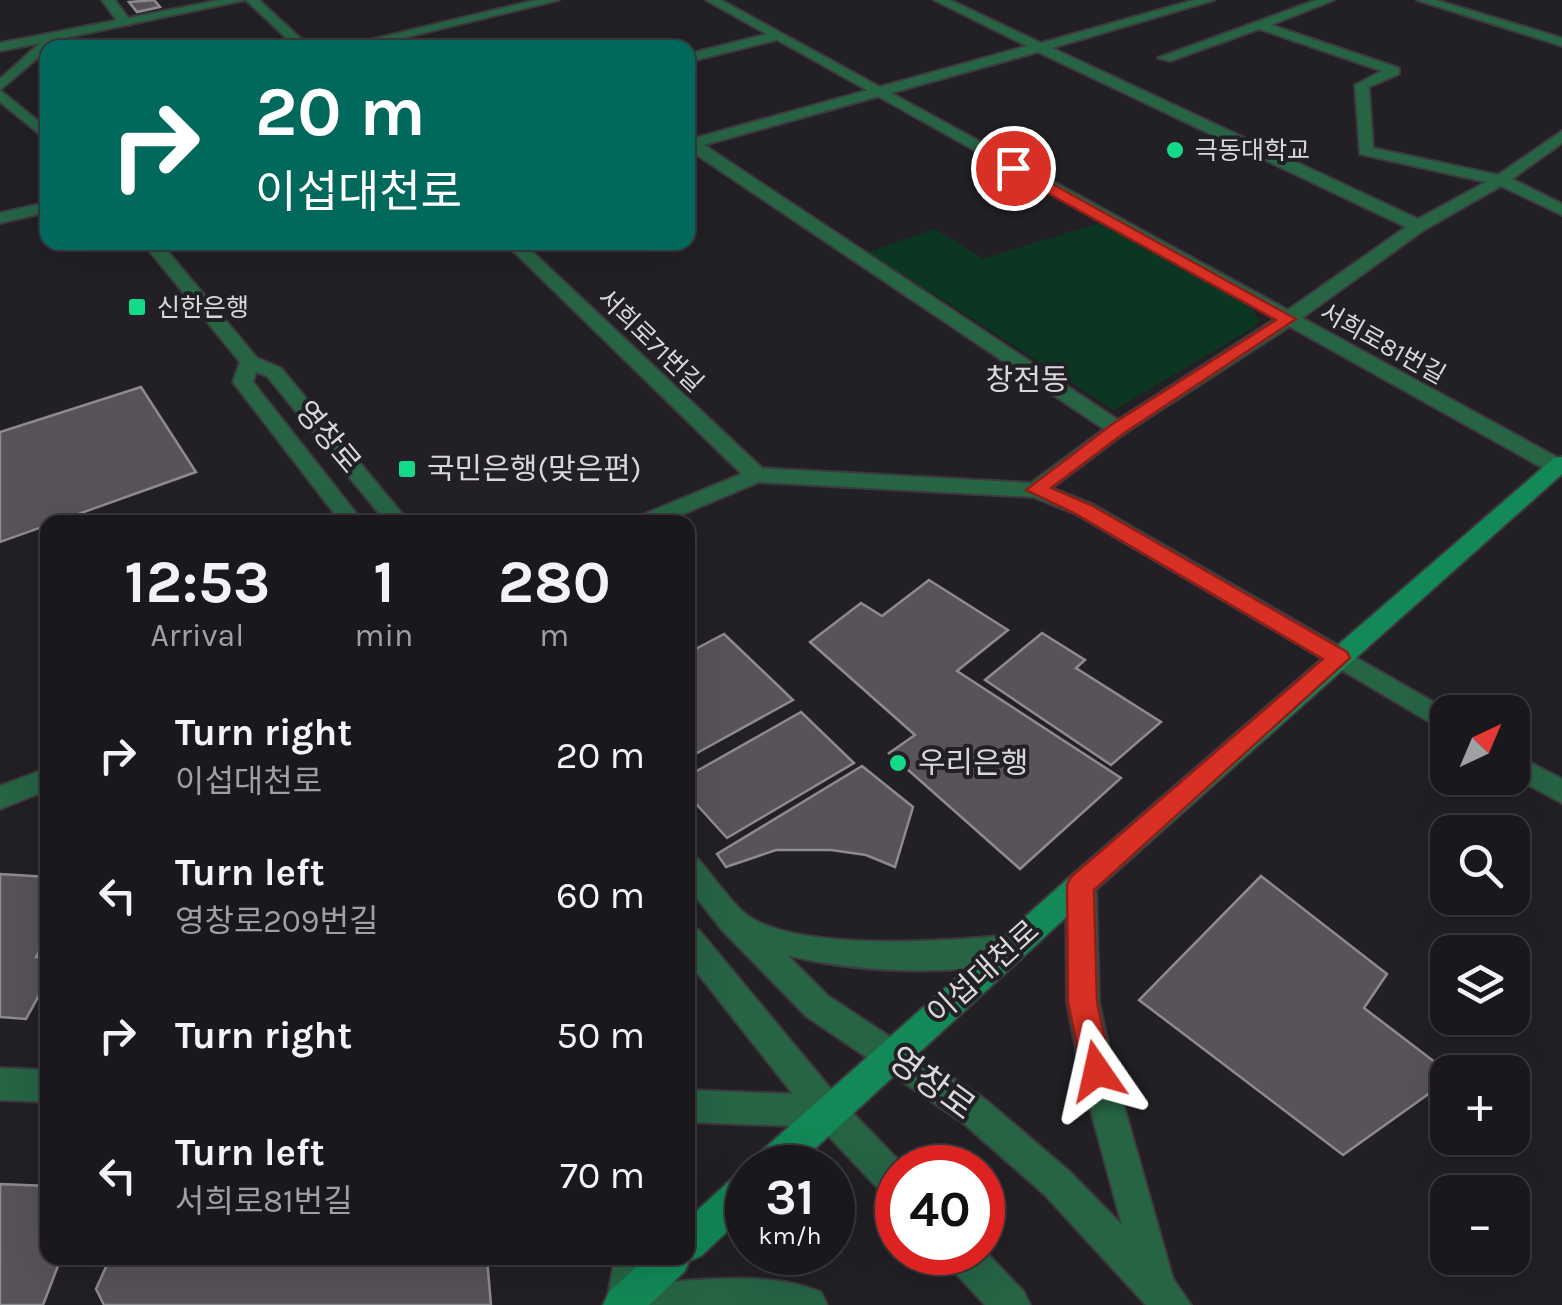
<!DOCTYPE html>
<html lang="en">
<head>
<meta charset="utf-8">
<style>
  :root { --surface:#1a181c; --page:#272529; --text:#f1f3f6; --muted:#9fa0a3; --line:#38373b }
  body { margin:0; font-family:Karla,"Noto Sans KR",sans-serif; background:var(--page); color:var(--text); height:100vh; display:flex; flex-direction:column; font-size:38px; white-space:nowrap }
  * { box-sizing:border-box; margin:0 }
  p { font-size:32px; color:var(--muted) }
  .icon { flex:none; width:55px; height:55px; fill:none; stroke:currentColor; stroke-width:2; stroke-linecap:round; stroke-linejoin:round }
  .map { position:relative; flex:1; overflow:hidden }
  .sheet { position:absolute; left:40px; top:515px; width:655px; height:750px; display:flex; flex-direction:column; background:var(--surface); border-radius:20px; box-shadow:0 10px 40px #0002,0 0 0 2px var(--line) }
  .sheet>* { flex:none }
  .banner { position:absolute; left:40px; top:40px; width:655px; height:210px; border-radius:20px; box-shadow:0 10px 40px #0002,0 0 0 2px var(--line); background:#00695c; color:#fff; overflow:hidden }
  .needle { width:65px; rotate:44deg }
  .buttons { position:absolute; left:1430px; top:695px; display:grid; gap:20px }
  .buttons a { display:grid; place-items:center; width:100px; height:100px; border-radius:20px; background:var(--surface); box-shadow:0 10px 40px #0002,0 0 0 2px var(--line); font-size:50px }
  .speed { position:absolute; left:725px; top:1145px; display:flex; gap:20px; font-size:50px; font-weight:700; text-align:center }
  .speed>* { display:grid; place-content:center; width:130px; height:130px; border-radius:50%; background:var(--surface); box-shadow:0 10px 40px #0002,0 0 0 2px var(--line); line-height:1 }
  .speed small { font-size:25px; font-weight:400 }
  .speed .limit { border:15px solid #d22; background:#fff; color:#111 }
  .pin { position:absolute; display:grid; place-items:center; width:85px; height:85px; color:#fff; margin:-42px; border:5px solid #fff; border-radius:50%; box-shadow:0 2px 10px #0007 }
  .me { position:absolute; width:110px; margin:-55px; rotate:349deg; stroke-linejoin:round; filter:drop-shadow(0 0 8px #0008) }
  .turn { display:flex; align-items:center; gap:35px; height:210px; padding:0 50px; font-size:45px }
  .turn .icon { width:130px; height:130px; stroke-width:2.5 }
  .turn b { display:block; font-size:70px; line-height:85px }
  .eta { display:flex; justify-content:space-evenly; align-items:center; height:170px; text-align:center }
  .eta b { font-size:60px; font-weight:700; line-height:70px }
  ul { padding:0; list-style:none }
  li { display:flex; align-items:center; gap:30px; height:140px; padding:0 50px }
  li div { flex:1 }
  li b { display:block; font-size:38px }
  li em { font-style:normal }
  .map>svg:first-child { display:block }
</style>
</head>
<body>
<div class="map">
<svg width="1562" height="1305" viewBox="0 0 1562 1305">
  <rect width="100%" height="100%" fill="#232025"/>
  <path fill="#0b3722" d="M1102,222L1250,305L1259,320L1254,327L1114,410L868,252L935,229L983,259Z"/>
  <path fill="#575359" stroke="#8d8a90" stroke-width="2.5" d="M154,0L160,7L137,12L129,2Z
    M141,387L196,472L0,542V432Z
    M929,580L1008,630L957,671L1121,778L1020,869L889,753L915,735L810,642L861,603L882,616Z
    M1042,633L1085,660L1076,668L1161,722L1111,765L985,680Z
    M724,634L793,700L688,758V653Z
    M801,712L854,763L727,838L688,795V776Z
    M862,766L913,807L895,867L866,855L831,850H776L726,867L717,854Z
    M0,874L48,877V936L36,957H48V979L26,1019L0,1017Z
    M1261,876L1387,974L1364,1008L1448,1072V1080L1343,1155L1139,1000Z
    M0,1184L48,1186V1258H61L43,1305H0Z
    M110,1258H487L491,1305H104L96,1289Z"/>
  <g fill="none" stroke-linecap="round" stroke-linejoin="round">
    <g stroke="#3c3a3e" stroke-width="4">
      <path id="service" d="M102,0H115L131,22L130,25H120Z
        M536,0H559L362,48H336Z
        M934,0H950L1041,43L1194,0H1214L1052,48L1418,219L1486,182L1360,154L1355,85L1382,71L1259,29L1170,61L1158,58L1316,0H1334L1271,25L1399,68V74L1369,87L1373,148L1498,175L1562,131V143L1512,179L1562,204V215L1501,186L1424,230L1295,323L1125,433L1052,488L1092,504L1348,651L1352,657L1348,663H1330L1076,514L1033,497L759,482L664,522H634L637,517L756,468L1031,483L1104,429L688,149V140L1027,46ZM1038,52L1406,227L1281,315L1118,420L704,145Z
        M1417,0H1436L1562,38V46Z
        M775,32L780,33V39L688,62V54Z
        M48,202V212L0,223V213Z
        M48,768V790L0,809V786Z"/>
    </g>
    <g stroke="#3c3a3e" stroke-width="4">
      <path id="minor" d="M220,0H245L60,39L0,90V79L40,43L0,51V43Z
        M246,0H259L311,48H297Z
        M706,0H721L1562,460V473L1550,472Z
        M504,242H522L764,470L767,475L764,480H748Z
        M1339,648L1451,712H1448V733L1330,663L1326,657L1330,651Z
        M1512,753L1562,779V803L1512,776Z"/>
    </g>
    <g stroke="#3c3a3e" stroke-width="4">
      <path id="tertiary" d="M0,90L48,129V141L0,102Z
        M142,242H160L257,358L281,368L409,522H386L267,376L256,372L253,382L363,522H341L233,382L240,362Z
        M688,855L698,859C713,876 727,897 743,912C790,953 950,941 1010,935L1021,939L1025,948L1021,957C962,979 847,971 787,955L828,996L986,1100L1069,1171L1122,1225L1080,1071L1067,1002L1066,885L1071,876L1081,873L1091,876L1096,885L1099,1002L1114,1071L1173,1279L1191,1305H1146L1045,1195L962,1122L806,1016L722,930L688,887Z
        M688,926L699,930L840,1100L906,1168H898V1202L886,1197L820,1127L688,1122V1090L793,1094L688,961Z
        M0,1068L48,1070V1102L0,1100Z
        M982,1248L1024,1292L1030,1305H985L948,1265L943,1252H982Z
        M615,1258H651L646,1283C702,1281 768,1270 821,1292L827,1305H606Z"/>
    </g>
    <g stroke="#3c3a3e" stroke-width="4">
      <path id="secondary" d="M1562,457V474L1091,894L794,1168H751L756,1156L1071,876L1554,458Z
        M748,1170V1212L701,1256L689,1261L685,1271L649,1305H603L609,1292L646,1258H688V1219L736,1175Z"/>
    </g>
    <use href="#service" fill="#266444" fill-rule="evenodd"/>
    <use href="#minor" fill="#266444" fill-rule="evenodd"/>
    <use href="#tertiary" fill="#266444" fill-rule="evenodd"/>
    <use href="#secondary" fill="#128956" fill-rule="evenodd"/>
  </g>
  <path fill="#d93025" stroke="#8d1f18" stroke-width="2.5" d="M1008,165H1018L1296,319L1124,433L1051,488L1091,505L1347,652L1350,658L1094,890L1097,1002L1112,1071L1107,1081L1097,1085L1086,1081L1082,1071L1068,1002L1067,885L1071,877L1323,659L1076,514L1026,490L1111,425L1276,320L1008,171Z"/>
  <g fill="#14d989" stroke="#232025" stroke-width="4">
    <circle cx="1175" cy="150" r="10"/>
    <rect x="127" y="297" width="20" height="20" rx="5"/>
    <rect x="397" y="459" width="20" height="20" rx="5"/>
    <circle cx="898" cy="763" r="10"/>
  </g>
  <g text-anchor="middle" stroke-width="8" stroke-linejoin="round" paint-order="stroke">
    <g font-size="25" fill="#d9d7da" stroke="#232025" text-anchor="start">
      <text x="1195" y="159">극동대학교</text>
      <text x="157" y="316">신한은행</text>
    </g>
    <g font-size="25" fill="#d9d7da" stroke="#232025">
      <text transform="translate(651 340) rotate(44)" y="9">서희로71번길</text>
      <text transform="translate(1383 343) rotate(29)" y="9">서희로81번길</text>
    </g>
    <g font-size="30" fill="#d9d7da" stroke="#232025">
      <text x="1027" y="390">창전동</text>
    </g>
    <g font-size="30" fill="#d9d7da" stroke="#232025">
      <text transform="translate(328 437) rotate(50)" y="10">영창로</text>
      <text transform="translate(983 972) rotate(-42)" y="10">이섭대천로</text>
    </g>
    <g font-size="30" fill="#d9d7da" stroke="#232025" text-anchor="start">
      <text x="427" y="479">국민은행(맞은편)</text>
      <text x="918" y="773">우리은행</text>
    </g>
    <g font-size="35" fill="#d9d7da" stroke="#232025">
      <text transform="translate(932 1083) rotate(36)" y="12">영창로</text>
    </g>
  </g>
</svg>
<div class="buttons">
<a><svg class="needle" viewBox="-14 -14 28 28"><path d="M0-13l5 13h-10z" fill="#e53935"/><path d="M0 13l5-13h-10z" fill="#9fa0a3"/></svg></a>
<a><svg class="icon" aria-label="search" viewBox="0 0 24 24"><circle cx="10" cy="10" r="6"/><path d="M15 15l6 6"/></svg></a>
<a><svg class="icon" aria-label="layers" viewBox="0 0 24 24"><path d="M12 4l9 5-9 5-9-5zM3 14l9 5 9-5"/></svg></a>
<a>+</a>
<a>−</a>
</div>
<div class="speed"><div>31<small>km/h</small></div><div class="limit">40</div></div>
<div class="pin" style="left:1013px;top:168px;background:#d93025"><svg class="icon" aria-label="arrive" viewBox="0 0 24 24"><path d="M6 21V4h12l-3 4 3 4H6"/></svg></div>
<svg class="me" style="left:1097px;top:1071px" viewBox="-20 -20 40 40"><path d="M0-17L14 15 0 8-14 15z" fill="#d93025" stroke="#fff" stroke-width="4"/></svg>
<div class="banner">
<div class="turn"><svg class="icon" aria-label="right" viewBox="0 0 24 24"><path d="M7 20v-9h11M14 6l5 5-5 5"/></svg><div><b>20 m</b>이섭대천로</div></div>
</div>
<section class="sheet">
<div class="eta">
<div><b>12:53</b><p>Arrival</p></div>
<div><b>1</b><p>min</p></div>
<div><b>280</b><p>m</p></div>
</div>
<ul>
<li><svg class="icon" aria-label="right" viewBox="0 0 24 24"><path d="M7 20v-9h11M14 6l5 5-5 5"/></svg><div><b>Turn right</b><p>이섭대천로</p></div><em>20 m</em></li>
<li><svg class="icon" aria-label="left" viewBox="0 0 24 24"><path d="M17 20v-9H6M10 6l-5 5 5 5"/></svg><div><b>Turn left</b><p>영창로209번길</p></div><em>60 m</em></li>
<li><svg class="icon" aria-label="right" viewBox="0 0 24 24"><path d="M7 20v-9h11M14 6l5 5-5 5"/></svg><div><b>Turn right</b></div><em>50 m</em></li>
<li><svg class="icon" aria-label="left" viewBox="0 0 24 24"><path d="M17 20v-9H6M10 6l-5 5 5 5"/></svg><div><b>Turn left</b><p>서희로81번길</p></div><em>70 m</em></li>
</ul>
</section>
</div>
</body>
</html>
